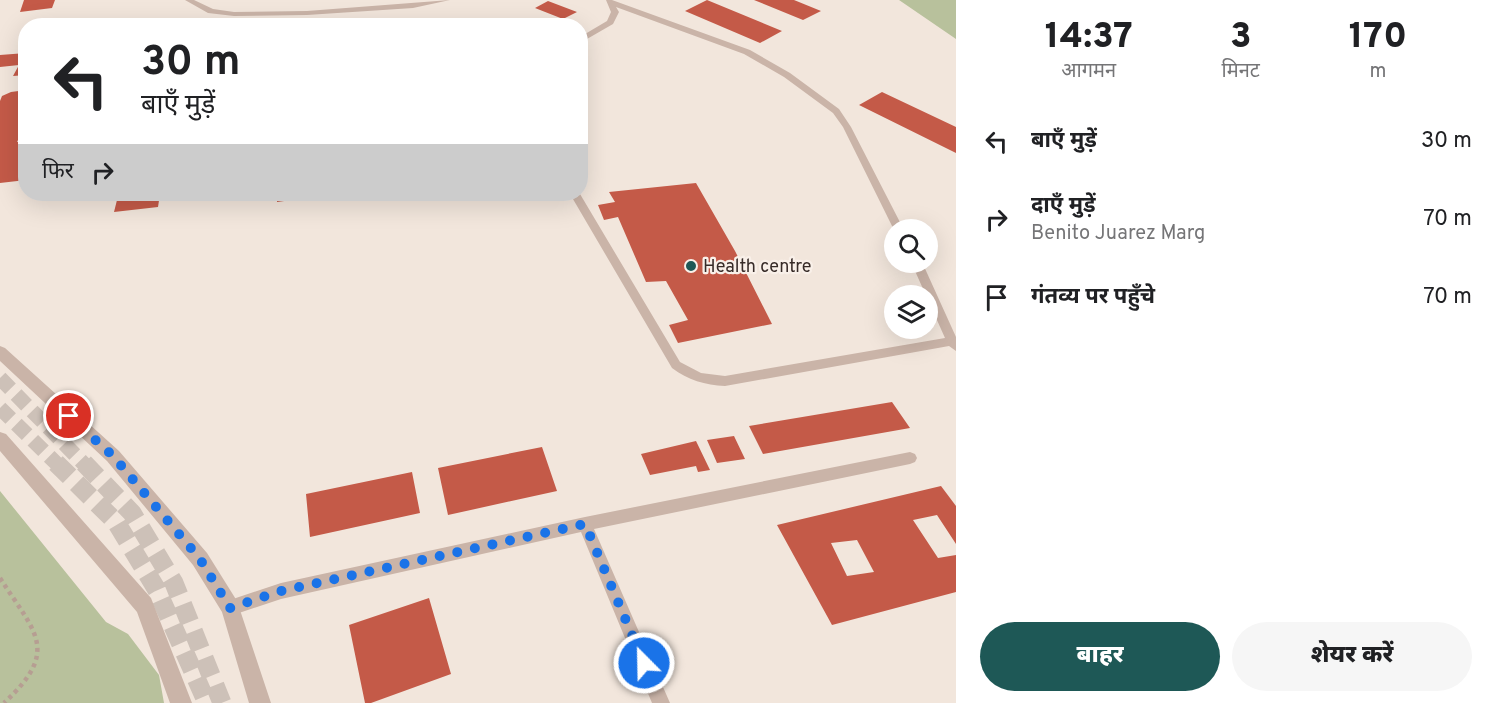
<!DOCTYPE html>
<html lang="hi">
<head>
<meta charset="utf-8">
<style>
  :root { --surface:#fff; --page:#f6f6f6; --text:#202124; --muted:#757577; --accent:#1e5856 }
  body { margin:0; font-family:Overpass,"Noto Sans Devanagari",sans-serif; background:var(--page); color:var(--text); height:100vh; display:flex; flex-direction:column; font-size:22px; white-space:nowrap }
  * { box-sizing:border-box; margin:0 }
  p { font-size:20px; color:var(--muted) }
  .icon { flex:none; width:33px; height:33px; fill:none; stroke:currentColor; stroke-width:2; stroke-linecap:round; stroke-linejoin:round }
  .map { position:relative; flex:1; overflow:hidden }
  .panel { display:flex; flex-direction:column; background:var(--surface); width:540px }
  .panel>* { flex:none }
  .hud { position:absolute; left:18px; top:18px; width:570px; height:183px; border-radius:24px; box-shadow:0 6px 24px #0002; background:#fff; color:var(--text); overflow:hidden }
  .buttons { position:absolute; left:884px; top:219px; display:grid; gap:12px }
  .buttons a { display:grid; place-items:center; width:54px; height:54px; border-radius:50%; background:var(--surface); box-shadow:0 6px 24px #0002; font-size:30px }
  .pin { position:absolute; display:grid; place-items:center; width:51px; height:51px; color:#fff; margin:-26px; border:3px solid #fff; border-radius:50%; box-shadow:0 2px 6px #0007 }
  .me { position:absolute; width:66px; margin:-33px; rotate:337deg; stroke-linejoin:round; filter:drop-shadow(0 0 4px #0008) }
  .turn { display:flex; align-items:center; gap:21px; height:126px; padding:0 24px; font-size:27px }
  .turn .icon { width:78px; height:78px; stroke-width:2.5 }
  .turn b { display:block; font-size:42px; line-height:51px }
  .then { display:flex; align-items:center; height:57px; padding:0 24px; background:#0003; gap:12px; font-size:22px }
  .eta { display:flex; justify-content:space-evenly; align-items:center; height:102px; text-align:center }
  .eta b { font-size:36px; font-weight:800; line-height:42px }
  .cta { display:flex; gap:12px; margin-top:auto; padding:12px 24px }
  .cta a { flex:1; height:69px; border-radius:36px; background:var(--accent); color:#fff; font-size:24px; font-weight:800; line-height:69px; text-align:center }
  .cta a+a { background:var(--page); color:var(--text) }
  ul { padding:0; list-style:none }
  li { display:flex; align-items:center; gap:18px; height:78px; padding:0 24px }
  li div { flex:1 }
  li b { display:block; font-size:22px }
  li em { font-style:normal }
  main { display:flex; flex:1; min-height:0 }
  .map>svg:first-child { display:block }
</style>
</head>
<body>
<main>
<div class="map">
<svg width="956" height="703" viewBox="0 0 956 703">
  <rect width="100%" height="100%" fill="#f2e6dc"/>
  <path fill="#b8c19c" d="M899,0H956V39Z
    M0,491L106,622L128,634L159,675L164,703H0Z"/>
  <path fill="#c45a48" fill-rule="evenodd" d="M24,0H55L52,8L20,12Z
    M707,0L782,31L760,43L685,11Z
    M754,0H794L821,11L803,20Z
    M548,1L577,12L563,19L535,8Z
    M26,53V75L13,76L19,65L0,67V55Z
    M26,90V124L17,142L26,141V180L0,183V101L2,96L11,92Z
    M882,92L956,127V153L859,105Z
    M696,183L735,251L772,324L678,343L669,325L688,320L666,281L646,282L618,217L604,220L598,205L615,202L609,192Z
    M135,194H160L158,207L114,212L117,200L134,199Z
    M277,194H327V195L277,202Z
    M892,402L910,428L763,454L749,426Z
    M734,436L745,459L717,463L707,440Z
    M696,441L710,470L698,472L696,466L650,475L641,454Z
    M542,447L557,491L448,515L438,468Z
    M412,472L420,513L310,537L306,494Z
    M941,486L956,506V544L937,515L913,520L938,558L956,555V592L832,625L777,525ZM857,540L874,572L847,576L831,543Z
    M429,598L451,674L371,703H365L349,625Z"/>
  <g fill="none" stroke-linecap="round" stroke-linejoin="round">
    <path stroke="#cdc1b8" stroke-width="15" stroke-dasharray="15 8" stroke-linecap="butt" d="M0,378L85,465
      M0,408L58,465"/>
    <path stroke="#cdc1b8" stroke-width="19" stroke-dasharray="19 10" stroke-linecap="butt" d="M56,463L116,522L157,590L207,703
      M84,463L132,513L174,583L222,703"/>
    <path stroke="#b69e92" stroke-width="4.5" stroke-dasharray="4 4" stroke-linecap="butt" d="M0,578C35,633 61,650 4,703"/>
    <path fill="#cab4a8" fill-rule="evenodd" d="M185,0H194L213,9L234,12L307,11L450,0L413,8L307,15L234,16L208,13Z
      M606,0H612L750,50L790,73L839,109L851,127L904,230H894L843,127L833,113L784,77L744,54L616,7L619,12L613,24L580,43V37L607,21L611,12Z
      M570,194H580L680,362L701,373L725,376L945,338L911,262H922L956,337V351L949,346L725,386C705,385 688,380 672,368Z
      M910,452L915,454L917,458L915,462L910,464L594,529L670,703H652L581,532L281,599L230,616L224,614L222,608L224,602L281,583L585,517Z"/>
    <path fill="#cab4a8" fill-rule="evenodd" d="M0,346L5,348L119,451L207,553L237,601L271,703H249L222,612L193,565L107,461L0,361Z
      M0,432L6,434L151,598L192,703H170L137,612L0,451Z"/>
  </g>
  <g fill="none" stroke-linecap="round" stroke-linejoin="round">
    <path stroke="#1a73e8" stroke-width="10" stroke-dasharray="0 18" d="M69,416L113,456L200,559L230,608L281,591L585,524L644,663"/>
  </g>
  <circle fill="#1e5856" stroke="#f9f0e9" stroke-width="2" cx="691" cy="266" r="6"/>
  <g text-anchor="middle" stroke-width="4.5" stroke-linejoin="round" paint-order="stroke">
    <g font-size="18" fill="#372b28" stroke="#f9f0e9" text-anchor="start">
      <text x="703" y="272">Health centre</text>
    </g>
  </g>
</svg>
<div class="buttons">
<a><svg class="icon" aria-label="search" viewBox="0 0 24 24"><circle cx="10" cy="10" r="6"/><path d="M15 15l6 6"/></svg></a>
<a><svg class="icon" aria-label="layers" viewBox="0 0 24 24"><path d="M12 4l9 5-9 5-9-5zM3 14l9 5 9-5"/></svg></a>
</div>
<div class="pin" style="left:69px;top:416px;background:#d93025"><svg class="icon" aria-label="arrive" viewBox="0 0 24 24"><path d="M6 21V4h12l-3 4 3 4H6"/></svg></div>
<svg class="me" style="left:644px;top:663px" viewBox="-20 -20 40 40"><circle r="17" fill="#1a73e8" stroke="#fff" stroke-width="3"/><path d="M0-11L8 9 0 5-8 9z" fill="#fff"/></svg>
<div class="hud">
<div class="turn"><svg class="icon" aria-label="left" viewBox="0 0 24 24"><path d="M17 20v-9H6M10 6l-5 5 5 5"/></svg><div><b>30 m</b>बाएँ मुड़ें</div></div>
<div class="then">फिर<svg class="icon" aria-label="right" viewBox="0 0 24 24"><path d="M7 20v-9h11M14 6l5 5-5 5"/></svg></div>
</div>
</div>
<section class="panel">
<div class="eta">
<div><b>14:37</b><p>आगमन</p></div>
<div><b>3</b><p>मिनट</p></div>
<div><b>170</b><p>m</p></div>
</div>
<ul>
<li><svg class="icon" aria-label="left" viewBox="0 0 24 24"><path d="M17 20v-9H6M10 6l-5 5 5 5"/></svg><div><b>बाएँ मुड़ें</b></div><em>30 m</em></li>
<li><svg class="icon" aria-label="right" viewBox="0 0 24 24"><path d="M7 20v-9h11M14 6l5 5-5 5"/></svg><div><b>दाएँ मुड़ें</b><p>Benito Juarez Marg</p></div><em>70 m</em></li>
<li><svg class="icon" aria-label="arrive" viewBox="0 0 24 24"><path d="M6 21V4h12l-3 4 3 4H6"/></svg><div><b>गंतव्य पर पहुँचे</b></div><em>70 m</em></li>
</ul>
<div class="cta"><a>बाहर</a><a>शेयर करें</a></div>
</section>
</main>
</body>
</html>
